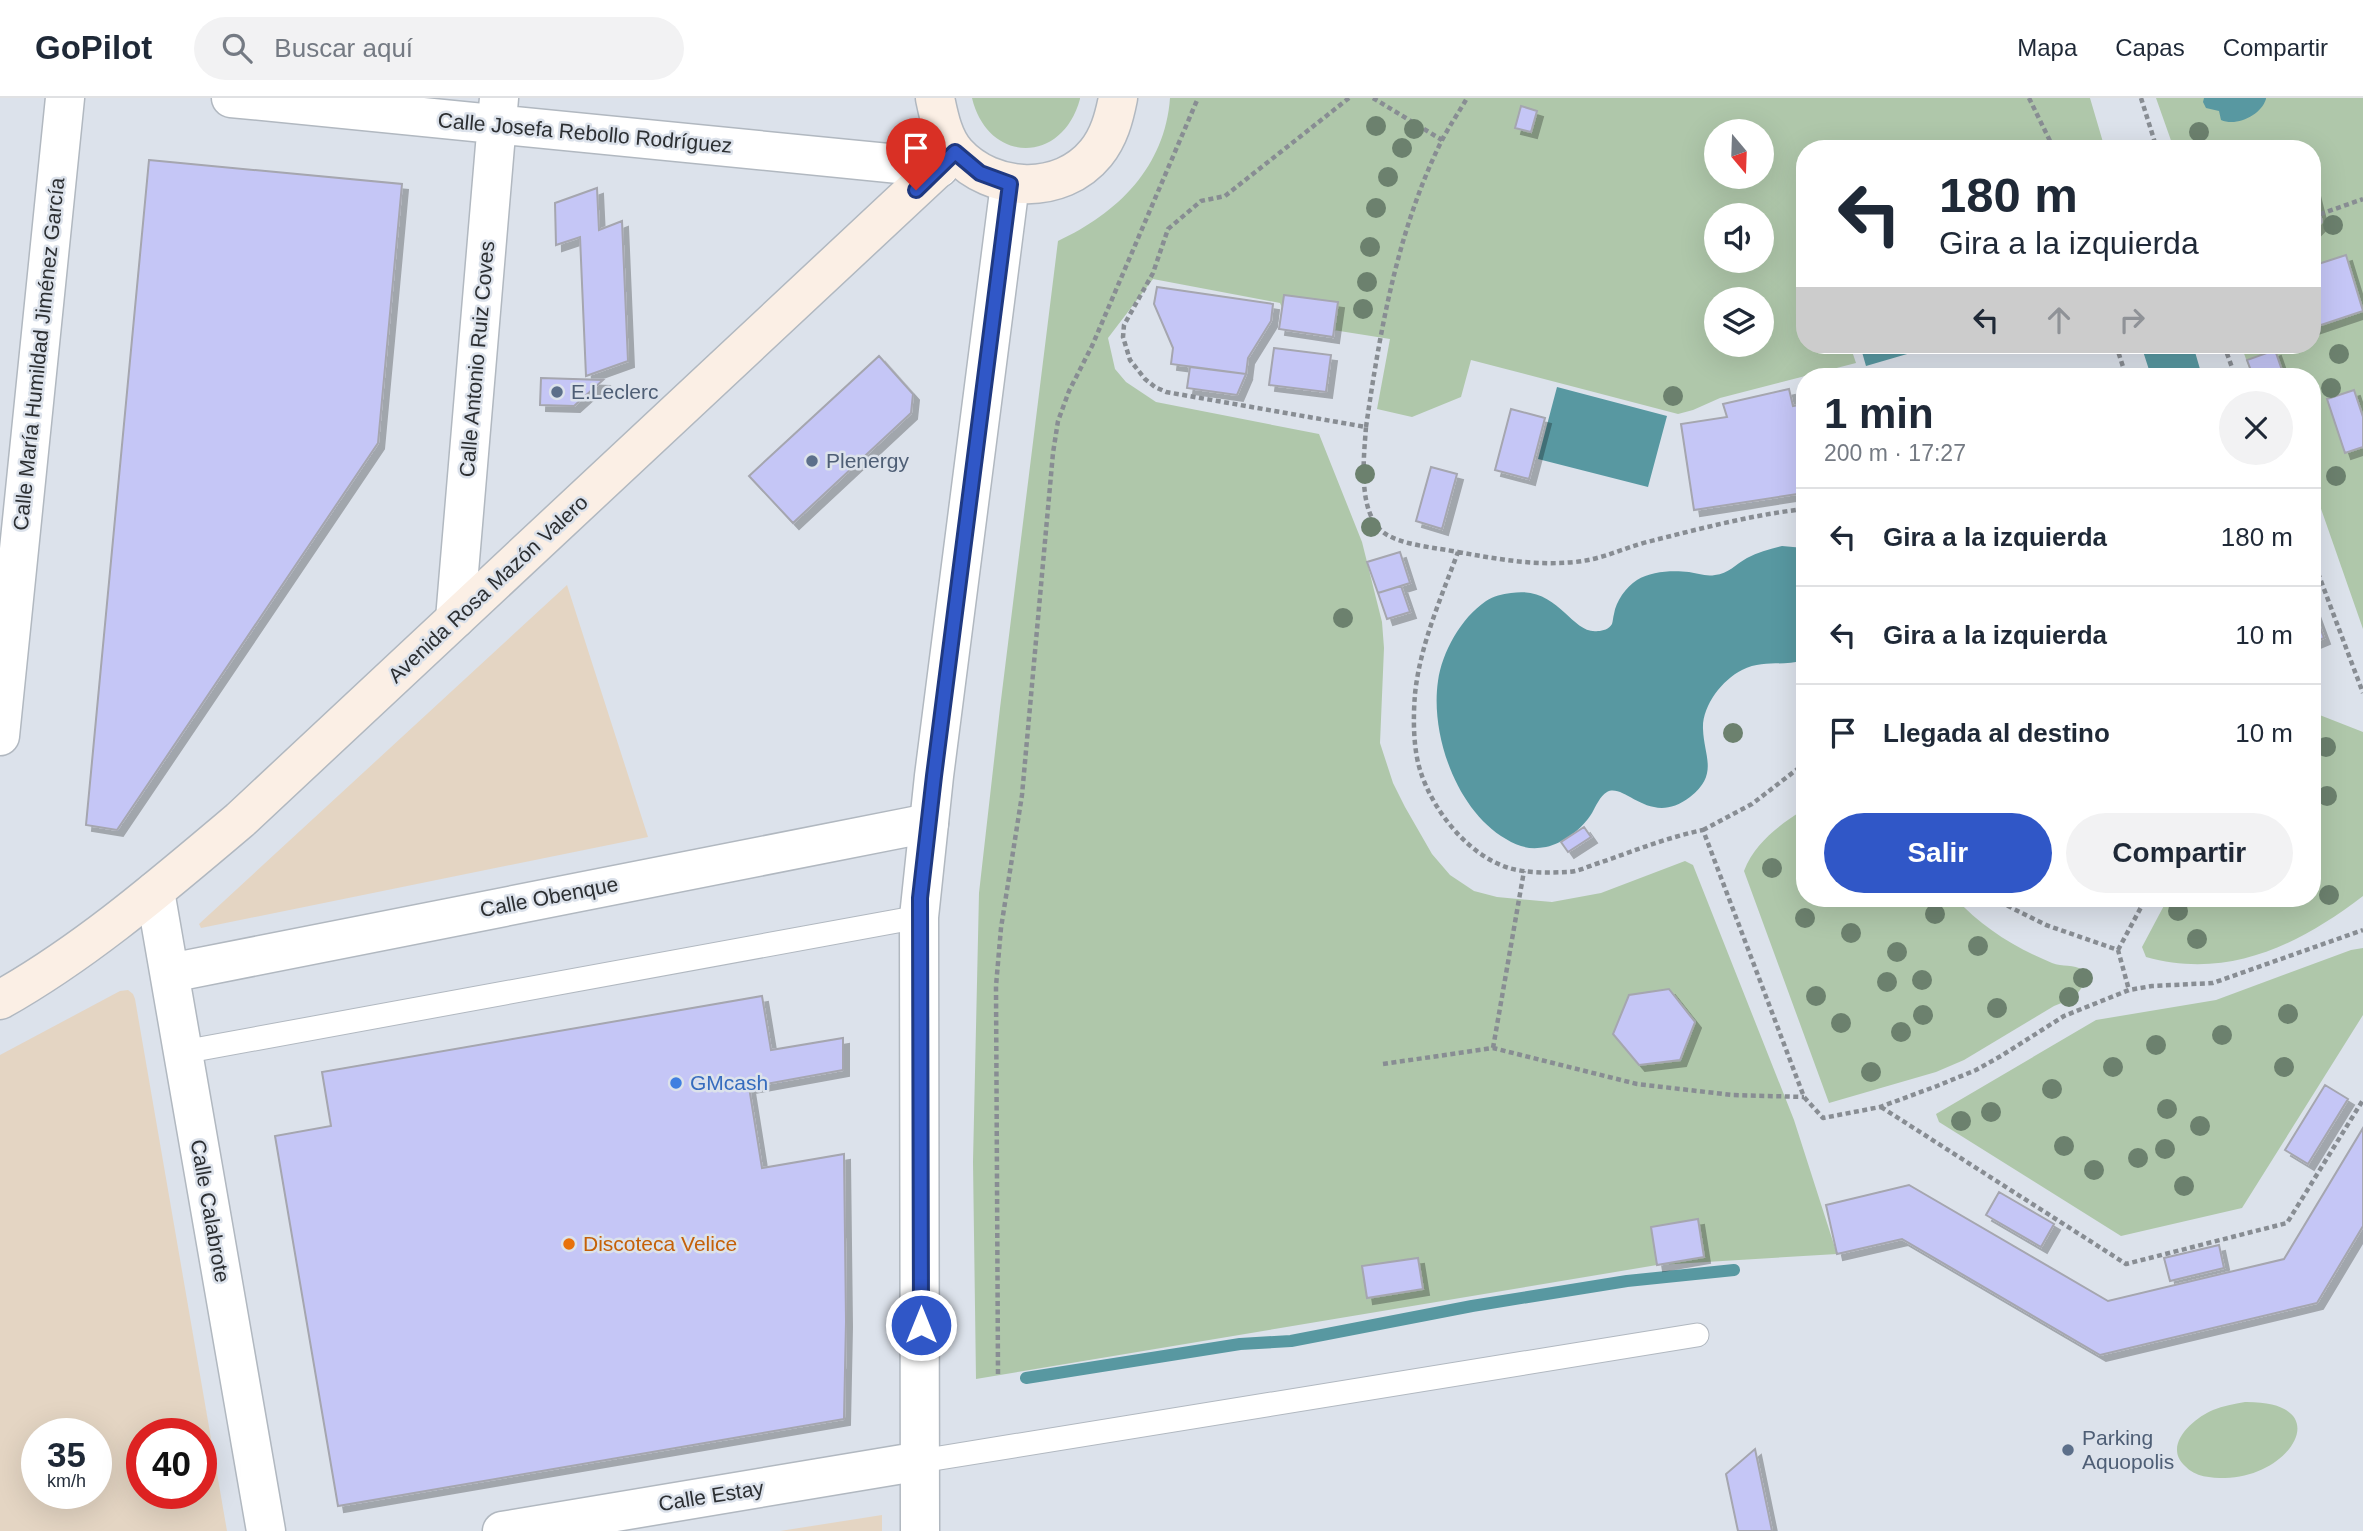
<!DOCTYPE html>
<html lang="es">
<head>
<meta charset="utf-8">
<style>
  :root { --surface:#fff; --page:#f2f2f3; --text:#1f2937; --muted:#747a83; --line:#e0e1e3; --accent:#3057c7 }
  body { margin:0; font-family:Arial,sans-serif; background:var(--page); color:var(--text); height:100vh; display:flex; flex-direction:column; font-size:26px; white-space:nowrap }
  * { box-sizing:border-box; margin:0 }
  p { font-size:23px; color:var(--muted) }
  .icon { flex:none; width:38px; height:38px; fill:none; stroke:currentColor; stroke-width:2; stroke-linecap:round; stroke-linejoin:round }
  .map { position:relative; flex:1; overflow:hidden }
  .drawer { position:absolute; left:1796px; top:270px; width:525px; height:539px; display:flex; flex-direction:column; background:var(--surface); border-radius:28px; box-shadow:0 7px 28px #0002 }
  .drawer>* { flex:none }
  .hud { position:absolute; left:1796px; top:42px; width:525px; height:214px; border-radius:28px; box-shadow:0 7px 28px #0002; background:#fff; color:var(--text); overflow:hidden }
  .needle { width:46px; rotate:161deg }
  .buttons { position:absolute; left:1704px; top:21px; display:grid; gap:14px }
  .buttons a { display:grid; place-items:center; width:70px; height:70px; border-radius:50%; background:var(--surface); box-shadow:0 7px 28px #0002; font-size:35px }
  .speed { position:absolute; left:21px; top:1320px; display:flex; gap:14px; font-size:35px; font-weight:700; text-align:center }
  .speed>* { display:grid; place-content:center; width:91px; height:91px; border-radius:50%; background:var(--surface); box-shadow:0 7px 28px #0002; line-height:1 }
  .speed small { font-size:18px; font-weight:400 }
  .speed .limit { border:10px solid #d22; background:#fff; color:#111 }
  .pin { position:absolute; display:grid; place-items:center; width:60px; height:60px; color:#fff; margin:-72px -30px; border-radius:50% 50% 50% 0; rotate:-45deg; box-shadow:0 0 7px #0007 }
  .pin .icon { rotate:45deg }
  .me { position:absolute; width:77px; margin:-38px; rotate:0deg; stroke-linejoin:round; filter:drop-shadow(0 0 5px #0008) }
  .turn { display:flex; align-items:center; gap:24px; height:147px; padding:0 28px; font-size:32px }
  .turn .icon { width:91px; height:91px; stroke-width:2.5 }
  .turn b { display:block; font-size:49px; line-height:60px }
  .lanes { display:flex; align-items:center; height:66px; padding:0 28px; background:#0003; justify-content:center; gap:35px; direction:ltr }
  .lanes .off { opacity:.35 }
  .round { display:grid; place-items:center; flex:none; width:74px; height:74px; border-radius:37px; background:var(--page) }
  .overview { display:flex; align-items:center; justify-content:space-between; height:119px; padding:0 28px }
  h1 { font-size:42px; font-weight:700; line-height:52px }
  .button { display:flex; gap:14px; margin-top:auto; padding:14px 28px }
  .button a { flex:1; height:80px; border-radius:42px; background:var(--accent); color:#fff; font-size:28px; font-weight:700; line-height:80px; text-align:center }
  .button a+a { background:var(--page); color:var(--text) }
  ul { padding:0; list-style:none }
  li { display:flex; align-items:center; gap:21px; height:98px; padding:0 28px; border-top:2px solid var(--line) }
  li div { flex:1 }
  li b { display:block; font-size:26px }
  li em { font-style:normal }
  header { display:flex; align-items:center; gap:42px; box-sizing:border-box; height:98px; padding:0 35px; background:var(--surface); border-bottom:2px solid var(--line) }
  header strong { font-size:33px }
  nav { display:flex; gap:38px; margin-inline-start:auto; font-size:24px }
  .search { width:490px; height:63px; background:var(--page); display:flex; align-items:center; gap:18px; box-sizing:border-box; padding:0 24px; border-radius:38px; color:var(--muted); font-size:26px }
  .map>svg:first-child { display:block }
</style>
</head>
<body>
<header>
<strong>GoPilot</strong>
<div class="search"><svg class="icon" aria-label="search" viewBox="0 0 24 24"><circle cx="10" cy="10" r="6"/><path d="M15 15l6 6"/></svg>Buscar aquí</div>
<nav><a>Mapa</a><a>Capas</a><a>Compartir</a></nav>
</header>
<div class="map">
<svg width="2363" height="1433" viewBox="0 0 2363 1433">
  <defs>
    <filter id="shadow"><feDropShadow dx="6" dy="6" stdDeviation="0" flood-color="#0004"/></filter>
  </defs>
  <rect width="100%" height="100%" fill="#dce2eb"/>
  <path fill="#e4d5c3" fill-rule="evenodd" d="M567,487L648,739L201,830L199,826Z
    M128,892L133,896L135,901L227,1433H0V957L120,893ZM37,1335H96V1395H37ZM142,1335H201V1395H142Z
    M882,1417V1433H780Z"/>
  <path fill="#afc7aa" fill-rule="evenodd" d="M972,0H1080V1C1062,67 988,66 972,0Z
    M1170,0H2090L2105,51H1804V247H1850L1856,265L1720,300L1693,312L1678,316L1471,262L1461,299L1412,319L1377,311L1390,241L1289,225L1280,205L1153,181L1108,240L1115,271L1126,284L1156,304L1319,336L1362,444L1382,524L1384,550L1380,645L1393,685L1405,709L1432,756L1450,777L1474,793L1497,799L1552,804L1601,795L1685,763L1693,767L1794,1022L1837,1156L1657,1167L976,1281L973,1064L979,795L1000,610L1058,143C1118,115 1165,69 1170,0ZM1717,33H1762V79H1717ZM1717,117H1762V163H1717ZM1717,201H1762V247H1717Z
    M2156,0H2363V531L2312,385V278H2252L2241,247H2312V51H2174Z
    M2312,614L2363,634V798C2299,847 2228,882 2146,859L2142,849L2168,800H2312Z
    M1804,711V800H1955C1982,829 2015,850 2052,865C2062,869 2074,866 2083,872L2086,884L2074,900L2054,908L1964,962L1936,974L1829,1005L1744,773C1755,744 1780,727 1804,711Z
    M2363,850V917L2242,1110L2121,1138L1939,1024L1936,1016L2096,922L2216,902L2351,852Z
    M2245,1304C2338,1303 2292,1379 2225,1380C2211,1380 2195,1379 2185,1368C2162,1347 2194,1320 2213,1312C2223,1308 2234,1306 2245,1304Z"/>
  <path fill="#5898a1" d="M2204,0H2266V1C2261,17 2237,29 2221,22L2219,13L2206,10L2203,4Z
    M1860,247H1938L1866,268Z
    M2141,247H2193L2202,278H2151Z
    M1557,289L1667,318L1648,389L1538,361Z
    M1782,448L1804,450V562C1783,569 1764,561 1742,572C1722,582 1702,608 1703,631C1704,659 1719,676 1690,699C1650,730 1625,684 1607,694C1600,698 1596,708 1592,715C1582,731 1564,745 1546,749C1530,752 1519,749 1506,741C1457,713 1430,637 1438,583C1442,554 1461,520 1486,503C1494,498 1502,496 1511,495C1559,487 1571,537 1598,533C1603,533 1609,531 1612,526C1613,523 1613,519 1614,516C1616,503 1626,489 1637,482C1651,473 1673,472 1689,474C1697,475 1706,479 1715,477C1728,476 1736,466 1747,460C1758,454 1770,451 1782,448Z"/>
  <g fill="none" stroke-linecap="round" stroke-linejoin="round">
    <path stroke="#5898a1" stroke-width="12" d="M1026,1280L1240,1246L1291,1243L1472,1208L1627,1183L1734,1172"/>
  </g>
  <path fill="#c5c6f6" stroke="#a5a6af" stroke-width="2" filter="url(#shadow)" d="M1521,8L1537,13L1531,34L1515,30Z
    M149,62L402,86L378,345L117,732L86,727Z
    M2312,84L2322,124L2312,134Z
    M597,90L599,132L622,123L628,263L586,278L580,139L556,147L555,105Z
    M2346,157L2363,213L2312,230V168Z
    M1157,189L1273,206L1271,223L1248,260L1246,276L1171,266L1173,250L1154,206Z
    M1284,197L1338,204L1333,239L1279,231Z
    M1274,250L1331,257L1326,294L1269,287Z
    M2275,252L2284,278H2253L2247,262Z
    M879,258L913,296L911,315L793,425L749,378Z
    M1190,269L1246,276L1237,297L1187,290Z
    M541,280L603,282L574,308L540,307Z
    M1789,291L1793,308L1804,306V395L1694,412L1681,326L1727,319L1723,306Z
    M2354,292L2363,319V349L2345,355L2327,301Z
    M1511,311L1545,320L1529,381L1495,372Z
    M1431,369L1457,376L1442,431L1416,423Z
    M1400,454L1410,485L1378,495L1367,464Z
    M1401,488L1410,514L1387,521L1378,495Z
    M2312,507L2324,540L2312,545Z
    M1584,729L1591,739L1568,754L1561,744Z
    M1669,891L1695,924L1680,962L1639,967L1613,936L1629,897Z
    M762,898L771,952L843,940V972L749,989L762,1070L844,1056L846,1223L844,1321L338,1408L275,1038L331,1028L322,974Z
    M2325,987L2348,1001L2308,1066L2285,1052Z
    M2363,1030V1128L2317,1205L2100,1257L1902,1141L1837,1156L1826,1107L1909,1087L2108,1203L2284,1161Z
    M1999,1094L2054,1126L2041,1149L1986,1117Z
    M1698,1121L1704,1159L1657,1167L1651,1129Z
    M2219,1147L2224,1170L2170,1183L2164,1160Z
    M1418,1160L1423,1191L1367,1200L1362,1168Z
    M1755,1351L1772,1433H1738L1726,1376Z"/>
  <g fill="none" stroke-linecap="round" stroke-linejoin="round">
    <g stroke="#b1b8c0" stroke-width="25">
      <path id="service" d="M183,954L919,819
        M921,1363L1697,1237"/>
    </g>
    <g stroke="#b1b8c0" stroke-width="41">
      <path id="minor" d="M231,0L939,70
        M455,521L499,0
        M0,638L65,0
        M155,793L266,1433
        M170,875L929,725
        M502,1433L921,1363"/>
    </g>
    <g stroke="#b1b8c0" stroke-width="41">
      <path id="tertiary" d="M920,1433L919,819L934,678L1010,86"/>
    </g>
    <g stroke="#b1b8c0" stroke-width="41">
      <path id="secondary" d="M935,0C939,19 943,40 956,55C992,95 1061,98 1096,55C1109,39 1114,20 1118,0
        M0,902C87,853 164,786 240,722L955,54"/>
    </g>
    <path stroke="#888d93" stroke-width="4.5" stroke-dasharray="5 3.5" stroke-linecap="butt" d="M1349,0L1225,98L1201,103L1168,131L1153,175L1124,227L1123,239L1130,262L1145,281L1155,289L1166,294L1366,329C1364,358 1357,414 1383,434C1399,447 1438,450 1458,454C1441,500 1420,547 1415,596C1413,620 1413,652 1421,675C1434,714 1469,758 1509,770C1526,775 1548,775 1567,774C1578,774 1591,767 1602,764C1636,752 1669,739 1703,732L1804,999L1823,1020L1880,1009L1937,988L1976,972L2001,958L2064,918L2129,892L2152,888L2213,885L2363,832
      M1373,0L1442,42
      M2029,0L2054,51
      M2141,0L2157,51
      M2312,119L2363,101
      M2116,247L2126,278
      M2224,247L2235,278
      M1366,329C1380,232 1398,130 1442,42C1450,27 1459,14 1467,0
      M1458,454C1497,461 1535,468 1575,464C1603,461 1621,451 1647,444C1699,431 1751,417 1804,411
      M2312,459L2363,595
      M1703,732L1752,706L1804,666
      M1992,800L2046,827L2118,852L2129,892
      M2118,852L2146,800
      M1493,950L1524,773
      M1383,966L1493,950L1637,986L1732,997L1804,999
      M1881,1009L2126,1166L2287,1125L2363,1002
      M998,1276L996,888L1001,830L1022,697L1053,355L1058,323L1069,293L1092,248L1198,0"/>
    <use href="#service" stroke="#fff" stroke-width="23"/>
    <use href="#minor" stroke="#fff" stroke-width="38"/>
    <use href="#tertiary" stroke="#fff" stroke-width="38"/>
    <use href="#secondary" stroke="#fbefe5" stroke-width="38"/>
  </g>
  <g fill="#6c816e">
    <circle cx="1376" cy="28" r="10"/>
    <circle cx="1414" cy="31" r="10"/>
    <circle cx="2199" cy="34" r="10"/>
    <circle cx="1402" cy="50" r="10"/>
    <circle cx="1388" cy="79" r="10"/>
    <circle cx="1376" cy="110" r="10"/>
    <circle cx="2333" cy="127" r="10"/>
    <circle cx="1370" cy="149" r="10"/>
    <circle cx="1367" cy="184" r="10"/>
    <circle cx="1363" cy="211" r="10"/>
    <circle cx="2339" cy="256" r="10"/>
    <circle cx="2331" cy="290" r="10"/>
    <circle cx="1673" cy="298" r="10"/>
    <circle cx="1365" cy="376" r="10"/>
    <circle cx="2336" cy="378" r="10"/>
    <circle cx="1371" cy="429" r="10"/>
    <circle cx="1343" cy="520" r="10"/>
    <circle cx="1733" cy="635" r="10"/>
    <circle cx="2326" cy="649" r="10"/>
    <circle cx="2327" cy="698" r="10"/>
    <circle cx="1772" cy="770" r="10"/>
    <circle cx="2329" cy="797" r="10"/>
    <circle cx="2178" cy="813" r="10"/>
    <circle cx="1935" cy="816" r="10"/>
    <circle cx="1805" cy="820" r="10"/>
    <circle cx="1851" cy="835" r="10"/>
    <circle cx="2197" cy="841" r="10"/>
    <circle cx="1978" cy="848" r="10"/>
    <circle cx="1897" cy="854" r="10"/>
    <circle cx="2083" cy="880" r="10"/>
    <circle cx="1922" cy="882" r="10"/>
    <circle cx="1887" cy="884" r="10"/>
    <circle cx="1816" cy="898" r="10"/>
    <circle cx="2069" cy="899" r="10"/>
    <circle cx="1997" cy="910" r="10"/>
    <circle cx="2288" cy="916" r="10"/>
    <circle cx="1923" cy="917" r="10"/>
    <circle cx="1841" cy="925" r="10"/>
    <circle cx="1901" cy="934" r="10"/>
    <circle cx="2222" cy="937" r="10"/>
    <circle cx="2156" cy="947" r="10"/>
    <circle cx="2113" cy="969" r="10"/>
    <circle cx="2284" cy="969" r="10"/>
    <circle cx="1871" cy="974" r="10"/>
    <circle cx="2052" cy="991" r="10"/>
    <circle cx="2167" cy="1011" r="10"/>
    <circle cx="1991" cy="1014" r="10"/>
    <circle cx="1961" cy="1023" r="10"/>
    <circle cx="2200" cy="1028" r="10"/>
    <circle cx="2064" cy="1048" r="10"/>
    <circle cx="2165" cy="1051" r="10"/>
    <circle cx="2138" cy="1060" r="10"/>
    <circle cx="2094" cy="1072" r="10"/>
    <circle cx="2184" cy="1088" r="10"/>
  </g>
  <g fill="none" stroke-linecap="round" stroke-linejoin="round">
    <g stroke="#1f3981" stroke-width="18">
      <path id="route" d="M916,92L955,54L980,75L1010,86L934,678L920,800L921,1227"/>
    </g>
    <use href="#route" stroke="#3057c7" stroke-width="12"/>
  </g>
  <g fill="#5c6f8a" stroke="#dce2eb" stroke-width="2.5">
    <circle cx="557" cy="294" r="7"/>
    <circle cx="812" cy="363" r="7"/>
    <circle cx="2068" cy="1352" r="7"/>
  </g>
  <circle fill="#3f7fe0" stroke="#dce2eb" stroke-width="2.5" cx="676" cy="985" r="7"/>
  <circle fill="#e8710a" stroke="#dce2eb" stroke-width="2.5" cx="569" cy="1146" r="7"/>
  <g text-anchor="middle" stroke-width="5" stroke-linejoin="round" paint-order="stroke">
    <g font-size="21" fill="#2c2f32" stroke="#dce2eb">
      <text transform="translate(585 35) rotate(5)" y="7">Calle Josefa Rebollo Rodríguez</text>
      <text transform="translate(39 256) rotate(-84)" y="7">Calle María Humildad Jiménez García</text>
      <text transform="translate(477 261) rotate(-85)" y="7">Calle Antonio Ruiz Coves</text>
      <text transform="translate(488 491) rotate(-43)" y="7">Avenida Rosa Mazón Valero</text>
      <text transform="translate(549 799) rotate(-11)" y="7">Calle Obenque</text>
      <text transform="translate(210 1113) rotate(80)" y="7">Calle Calabrote</text>
      <text transform="translate(711 1398) rotate(-9)" y="7">Calle Estay</text>
    </g>
    <g font-size="21" fill="#4e5e75" stroke="#dce2eb" text-anchor="start">
      <text x="571" y="301">E.Leclerc</text>
      <text x="826" y="370">Plenergy</text>
      <text x="2082" y="1347">Parking<tspan x="2082" dy="24">Aquopolis</tspan></text>
    </g>
    <g font-size="21" fill="#366cbe" stroke="#dce2eb" text-anchor="start">
      <text x="690" y="992">GMcash</text>
    </g>
    <g font-size="21" fill="#c56008" stroke="#dce2eb" text-anchor="start">
      <text x="583" y="1153">Discoteca Velice</text>
    </g>
  </g>
</svg>
<div class="buttons">
<a><svg class="needle" viewBox="-14 -14 28 28"><path d="M0-13l5 13h-10z" fill="#e53935"/><path d="M0 13l5-13h-10z" fill="#747a83"/></svg></a>
<a><svg class="icon" aria-label="sound" viewBox="0 0 24 24"><path d="M4 9h4l5-4v14l-5-4H4zM17 9q2 3 0 6"/></svg></a>
<a><svg class="icon" aria-label="layers" viewBox="0 0 24 24"><path d="M12 4l9 5-9 5-9-5zM3 14l9 5 9-5"/></svg></a>
</div>
<div class="speed"><div>35<small>km/h</small></div><div class="limit">40</div></div>
<div class="pin" style="left:916px;top:92px;background:#d93025"><svg class="icon" aria-label="arrive" viewBox="0 0 24 24"><path d="M6 21V4h12l-3 4 3 4H6"/></svg></div>
<svg class="me" style="left:921px;top:1227px" viewBox="-20 -20 40 40"><circle r="17" fill="#3057c7" stroke="#fff" stroke-width="3"/><path d="M0-11L8 9 0 5-8 9z" fill="#fff"/></svg>
<div class="hud">
<div class="turn"><svg class="icon" aria-label="left" viewBox="0 0 24 24"><path d="M17 20v-9H6M10 6l-5 5 5 5"/></svg><div><b>180 m</b>Gira a la izquierda</div></div>
<div class="lanes"><svg class="icon" aria-label="left" viewBox="0 0 24 24"><path d="M17 20v-9H6M10 6l-5 5 5 5"/></svg><svg class="icon off" aria-label="ahead" viewBox="0 0 24 24"><path d="M12 20V5M6 11l6-6 6 6"/></svg><svg class="icon off" aria-label="right" viewBox="0 0 24 24"><path d="M7 20v-9h11M14 6l5 5-5 5"/></svg></div>
</div>
<section class="drawer">
<div class="overview"><div><h1>1 min</h1><p>200 m · 17:27</p></div><a class="round"><svg class="icon" aria-label="close" viewBox="0 0 24 24"><path d="M6 6l12 12M18 6L6 18"/></svg></a></div>
<ul>
<li><svg class="icon" aria-label="left" viewBox="0 0 24 24"><path d="M17 20v-9H6M10 6l-5 5 5 5"/></svg><div><b>Gira a la izquierda</b></div><em>180 m</em></li>
<li><svg class="icon" aria-label="left" viewBox="0 0 24 24"><path d="M17 20v-9H6M10 6l-5 5 5 5"/></svg><div><b>Gira a la izquierda</b></div><em>10 m</em></li>
<li><svg class="icon" aria-label="arrive" viewBox="0 0 24 24"><path d="M6 21V4h12l-3 4 3 4H6"/></svg><div><b>Llegada al destino</b></div><em>10 m</em></li>
</ul>
<div class="button"><a>Salir</a><a>Compartir</a></div>
</section>
</div>
</body>
</html>
